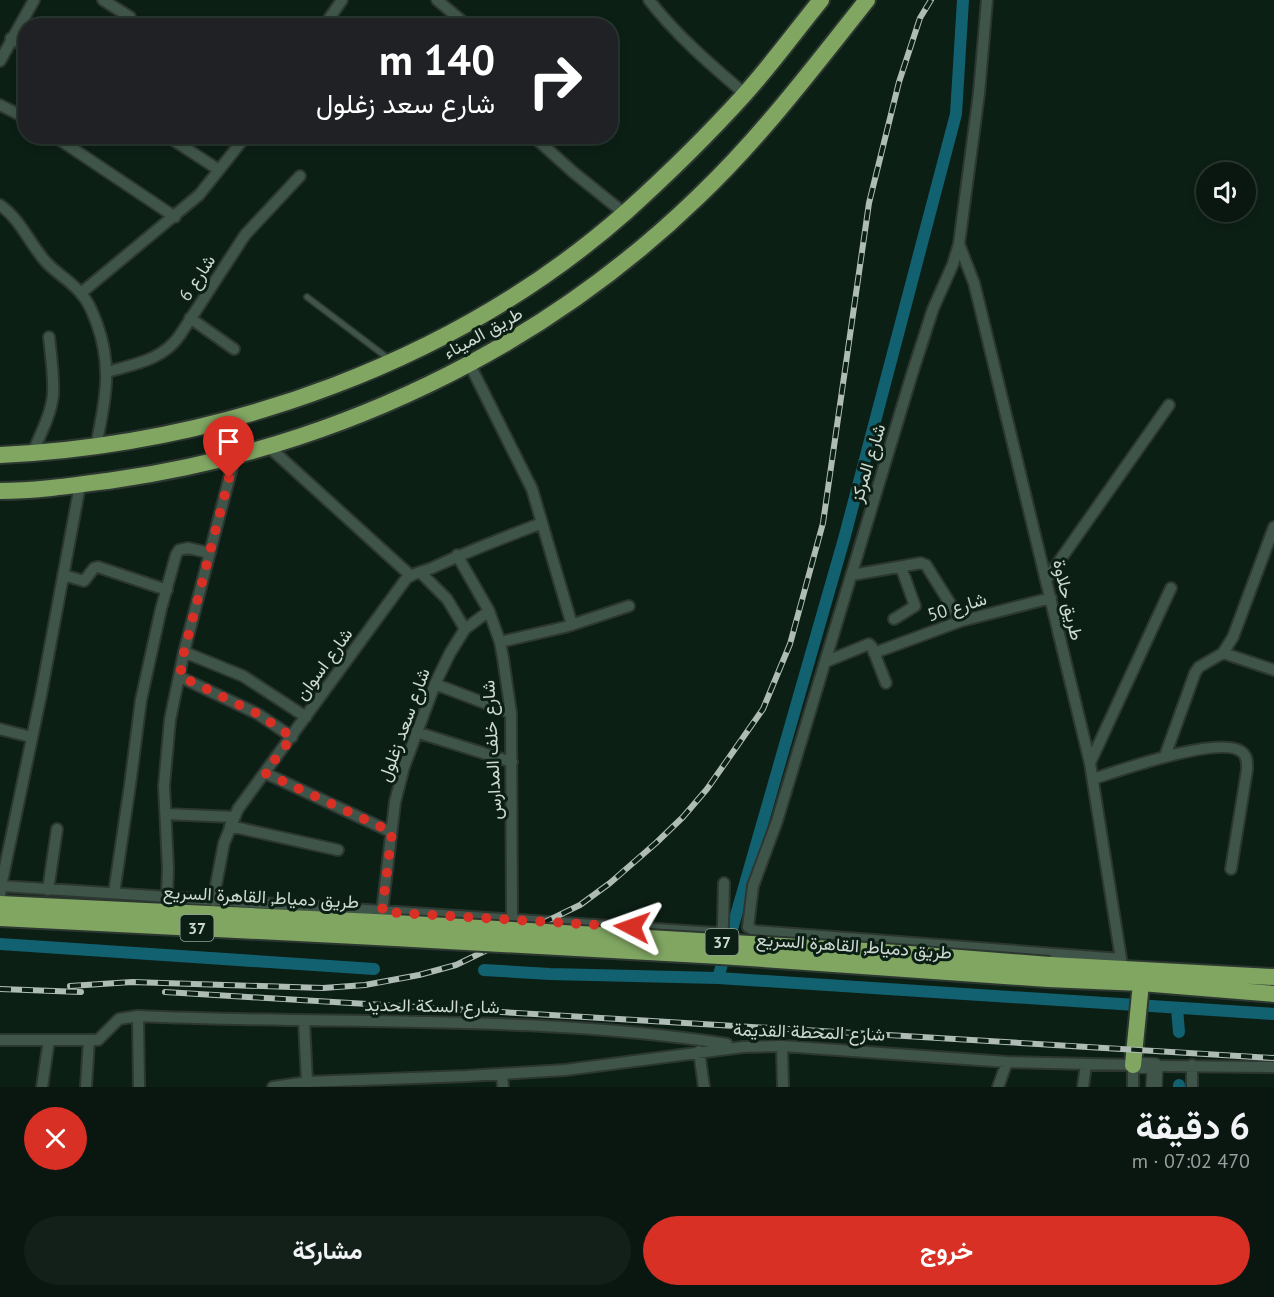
<!DOCTYPE html>
<html lang="ar">
<head>
<meta charset="utf-8">
<style>
  :root { --surface:#091710; --page:#122019; --text:#f1f3f6; --muted:#999f9f; --line:#293630; --accent:#d93025 }
  body { margin:0; font-family:"PT Sans",Vazirmatn,sans-serif; background:var(--page); color:var(--text); direction:rtl; height:100vh; display:flex; flex-direction:column; font-size:22px; white-space:nowrap }
  * { box-sizing:border-box; margin:0 }
  p { font-size:20px; color:var(--muted) }
  .icon { flex:none; width:33px; height:33px; fill:none; stroke:currentColor; stroke-width:2; stroke-linecap:round; stroke-linejoin:round }
  .map { position:relative; height:1087px; overflow:hidden; direction:ltr }
  .sheet { display:flex; flex-direction:column; background:var(--surface); flex:1 }
  .sheet>* { flex:none }
  .top-card { position:absolute; left:18px; top:18px; width:600px; height:126px; border-radius:24px; box-shadow:0 3px 9px #0003,0 0 0 2px var(--line); direction:rtl; background:#202124; color:#fff; overflow:hidden }
  .fabs { position:absolute; left:1196px; top:162px; display:grid; gap:12px }
  .fabs a { display:grid; place-items:center; width:60px; height:60px; border-radius:50%; background:var(--surface); box-shadow:0 3px 9px #0003,0 0 0 2px var(--line); font-size:30px }
  .pin { position:absolute; display:grid; place-items:center; width:51px; height:51px; color:#fff; margin:-62px -26px; border-radius:50% 50% 50% 0; rotate:-45deg; box-shadow:0 0 6px #0007 }
  .pin .icon { rotate:45deg }
  .me { position:absolute; width:66px; margin:-33px; rotate:274deg; stroke-linejoin:round; filter:drop-shadow(0 0 4px #0008) }
  .turn { display:flex; align-items:center; gap:21px; height:126px; padding:0 24px; font-size:27px }
  .turn .icon { width:78px; height:78px; stroke-width:2.5 }
  .turn b { display:block; font-size:42px; line-height:51px }
  .round { display:grid; place-items:center; flex:none; width:63px; height:63px; border-radius:32px; background:var(--page) }
  .summary { display:flex; align-items:center; justify-content:space-between; height:102px; padding:0 24px }
  h1 { font-size:36px; font-weight:700; line-height:45px }
  .button { display:flex; gap:12px; margin-top:auto; padding:12px 24px }
  .button a { flex:1; height:69px; border-radius:36px; background:var(--accent); color:#fff; font-size:24px; font-weight:700; line-height:69px; text-align:center }
  .button a+a { background:var(--page); color:var(--text) }
  .map>svg:first-child { display:block }
</style>
</head>
<body>
<div class="map">
<svg width="1274" height="1087" viewBox="0 0 1274 1087">
  <rect width="100%" height="100%" fill="#0c1f15"/>
  <g fill="none" stroke-linecap="round" stroke-linejoin="round">
    <path stroke="#126170" stroke-width="12" d="M0,944L374,969
      M484,970L550,974L718,978L1274,1014
      M718,978L844,539L956,114L963,0
      M1177,1009L1179,1032
      M1179,1087V1085"/>
    <g stroke="#2d3731" stroke-width="8">
      <path id="service" d="M307,297L389,359"/>
    </g>
    <g stroke="#2d3731" stroke-width="14">
      <path id="minor" d="M103,0L130,17
        M437,0L468,26
        M649,0C676,35 711,65 745,94
        M987,0L979,93L959,244L953,264L933,309L912,374L777,821L753,886L748,927L755,931L1121,959
        M324,26L342,0
        M11,38L26,47
        M0,61L34,0
        M0,105L26,118
        M54,136L175,217
        M533,136L573,172L624,213
        M219,170L246,136
        M0,205C21,220 29,243 46,262C57,274 73,282 83,296C90,304 93,314 97,324C113,368 105,402 96,446
        M959,244L974,283L979,303L1090,763L1122,965
        M81,293L199,195L219,170L167,136
        M190,318L234,349
        M470,365L532,489L572,625
        M107,372C135,364 163,360 180,335L245,235L300,176
        M269,447L410,575
        M32,454C40,435 51,415 53,395C54,375 51,356 49,337
        M457,555L489,611L500,642L503,658L511,713L512,919
        M63,575L84,581L94,568L98,567L167,590
        M852,575L921,563L926,565L961,621
        M1046,580L1169,405
        M894,619L915,606L901,567
        M465,629L489,611
        M500,642L565,627L629,606
        M184,652L243,676L306,717
        M874,653L961,621L1051,598
        M1223,653L1274,670
        M825,662L869,644L872,647L886,683
        M180,677L258,714L292,737
        M435,684L511,713
        M0,729L31,737
        M416,732L512,762
        M1165,756L1195,673L1199,667L1223,653L1233,637L1274,527
        M1090,763L1171,588
        M265,773L391,832
        M1093,779C1118,771 1224,733 1243,753C1248,758 1247,764 1247,770L1231,869
        M166,814L234,817
        M230,826L338,850
        M1,886L717,933L722,930L723,925L724,883
        M48,890L57,829
        M114,893L130,785L141,700L161,609L176,555L179,550L188,548L210,553
        M0,897L1,886L41,695L80,485
        M167,897L168,868L164,786L170,720L184,652L235,456
        M213,901L224,843L238,809L406,579C414,572 423,572 432,568C468,551 505,537 542,523
        M382,912L395,802L404,767L435,684L450,653L465,629L447,599L420,572
        M138,1016L139,1087
        M304,1021L307,1082
        M0,1040H98L119,1019L138,1016C334,1025 532,1014 727,1044
        M782,1046L783,1087
        M699,1051L704,1087
        M1192,1065V1087
        M1155,1066L1274,1067
        M502,1074L503,1087
        M42,1087L49,1040
        M86,1087L89,1040
        M273,1087L307,1082L467,1076L565,1070L743,1047L782,1046L1007,1062L1133,1065V1087
        M998,1087L1007,1062
        M1083,1087L1086,1064"/>
    </g>
    <g stroke="#2d3731" stroke-width="18">
      <path id="secondary" d="M1133,1065L1155,1066L1154,1087"/>
    </g>
    <g stroke="#2d3731" stroke-width="20">
      <path id="trunk" d="M0,455C225,444 456,362 626,212C667,175 707,136 744,95C771,65 795,32 821,0
        M0,491C38,491 76,485 114,480C332,449 539,351 698,197C761,137 813,68 867,0
        M0,904L395,923
        M0,918L395,938
        M1050,965L1274,977
        M1048,979L1141,983L1274,994
        M1133,1065L1141,983"/>
    </g>
    <use href="#service" stroke="#405549" stroke-width="5"/>
    <use href="#minor" stroke="#405549" stroke-width="10"/>
    <use href="#secondary" stroke="#405549" stroke-width="15"/>
    <use href="#trunk" stroke="#81a662" stroke-width="16"/>
    <g stroke="#afbcb5" stroke-width="6">
      <path id="rail" d="M70,986L132,982L323,988L365,985L419,975L456,965L580,905L610,883L656,843L683,817L707,789L763,709L790,644L823,523L869,203L899,82L920,18L931,0
        M0,989L81,992
        M165,992L1274,1058"/>
    </g>
    <use href="#rail" stroke="#0c1f15" stroke-width="4" stroke-dasharray="11" stroke-linecap="butt"/>
    <g stroke="#2d3731" stroke-width="20" stroke-linecap="butt">
      <path id="trunk-bridge" d="M395,923L884,952L1050,965
        M395,938L720,956L1048,979"/>
    </g>
    <use href="#trunk-bridge" stroke="#81a662" stroke-width="16"/>
  </g>
  <g fill="none" stroke-linecap="round" stroke-linejoin="round">
    <path stroke="#d93025" stroke-width="10" stroke-dasharray="0 18" d="M229,478L184,652L180,676L258,714L292,737L265,773L392,832L382,912L632,927"/>
  </g>
  <g text-anchor="middle" stroke-width="6" stroke-linejoin="round" paint-order="stroke">
    <g fill="#0c1f15" stroke="#93a199" stroke-width="1.5">
      <rect x="180.5" y="915" width="33" height="26" rx="4.5"/>
      <rect x="705.5" y="929" width="33" height="26" rx="4.5"/>
    </g>
    <g font-size="16" font-weight="bold" fill="#cdd9d2">
      <text x="197" y="934">37</text>
      <text x="722" y="948">37</text>
    </g>
    <g font-size="18" fill="#cdd9d2" stroke="#0c1f15">
      <text transform="translate(197 278) rotate(-57)" y="6">شارع 6</text>
      <text transform="translate(483 333) rotate(-29)" y="6">طريق الميناء</text>
      <text transform="translate(868 463) rotate(-73)" y="6">شارع المركز</text>
      <text transform="translate(1068 600) rotate(77)" y="6">طريق حلاوة</text>
      <text transform="translate(957 607) rotate(-17)" y="6">شارع 50</text>
      <text transform="translate(324 664) rotate(-54)" y="6">شارع اسوان</text>
      <text transform="translate(404 725) rotate(-70)" y="6">شارع سعد زغلول</text>
      <text transform="translate(492 750) rotate(-93)" y="6">شارع خلف المدارس</text>
      <text transform="translate(261 897) rotate(3)" y="6">طريق دمياط, القاهرة السريع</text>
      <text transform="translate(854 946) rotate(4)" y="6">طريق دمياط, القاهرة السريع</text>
      <text transform="translate(432 1006) rotate(1)" y="6">شارع السكة الحديد</text>
      <text transform="translate(809 1032) rotate(2)" y="6">شارع المحطة القديمة</text>
    </g>
  </g>
</svg>
<div class="fabs">
<a><svg class="icon" aria-label="sound" viewBox="0 0 24 24"><path d="M4 9h4l5-4v14l-5-4H4zM17 9q2 3 0 6"/></svg></a>
</div>
<div class="pin" style="left:229px;top:478px;background:#d93025"><svg class="icon" aria-label="arrive" viewBox="0 0 24 24"><path d="M6 21V4h12l-3 4 3 4H6"/></svg></div>
<svg class="me" style="left:632px;top:927px" viewBox="-20 -20 40 40"><path d="M0-17L14 15 0 8-14 15z" fill="#d93025" stroke="#fff" stroke-width="4"/></svg>
<div class="top-card">
<div class="turn"><svg class="icon" aria-label="right" viewBox="0 0 24 24"><path d="M7 20v-9h11M14 6l5 5-5 5"/></svg><div><b>140 m</b>شارع سعد زغلول</div></div>
</div>
</div>
<section class="sheet">
<div class="summary"><div><h1>6 دقيقة</h1><p>470 m · 07:02</p></div><a class="round" style="background:#d93025;color:#fff"><svg class="icon" aria-label="close" viewBox="0 0 24 24"><path d="M6 6l12 12M18 6L6 18"/></svg></a></div>
<div class="button"><a>خروج</a><a>مشاركة</a></div>
</section>
</body>
</html>
